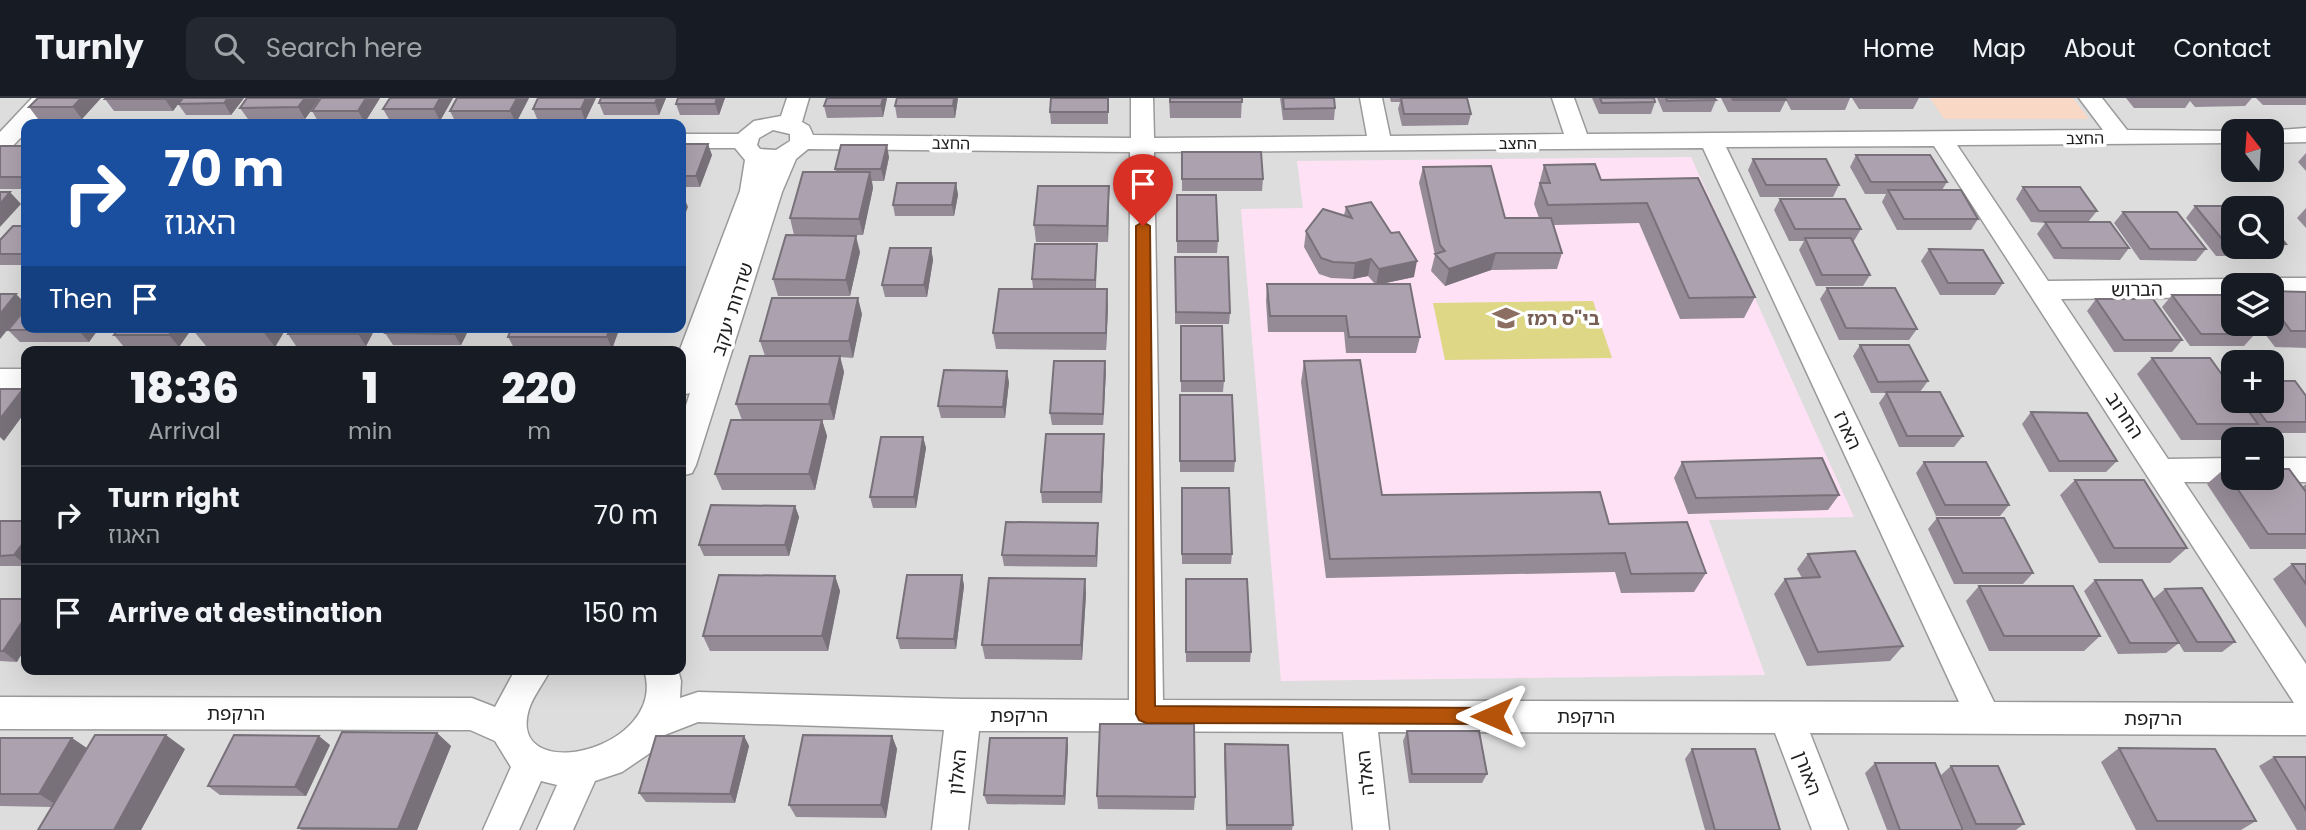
<!DOCTYPE html>
<html lang="en">
<head>
<meta charset="utf-8">
<style>
  :root { --surface:#171b24; --page:#242831; --text:#f1f3f6; --muted:#9ea1a6; --line:#363941 }
  body { margin:0; font-family:Poppins,"Noto Sans Hebrew",sans-serif; background:var(--page); color:var(--text); height:100vh; display:flex; flex-direction:column; font-size:26px; white-space:nowrap }
  * { box-sizing:border-box; margin:0 }
  p { font-size:23px; color:var(--muted) }
  .icon { flex:none; width:38px; height:38px; fill:none; stroke:currentColor; stroke-width:2; stroke-linecap:round; stroke-linejoin:round }
  .map { position:relative; flex:1; overflow:hidden }
  .drawer { position:absolute; left:21px; top:248px; width:665px; height:329px; display:flex; flex-direction:column; background:var(--surface); border-radius:14px; box-shadow:0 7px 28px #0002 }
  .drawer>* { flex:none }
  .banner { position:absolute; left:21px; top:21px; width:665px; height:214px; border-radius:14px; box-shadow:0 7px 28px #0002; background:#1a4fa0; color:#fff; overflow:hidden }
  .needle { width:46px; rotate:343deg }
  .fabs { position:absolute; left:2221px; top:21px; display:grid; gap:14px }
  .fabs a { display:grid; place-items:center; width:63px; height:63px; border-radius:14px; background:var(--surface); box-shadow:0 7px 28px #0002; font-size:35px }
  .pin { position:absolute; display:grid; place-items:center; width:60px; height:60px; color:#fff; margin:-72px -30px; border-radius:50% 50% 50% 0; rotate:-45deg; box-shadow:0 0 7px #0007 }
  .pin .icon { rotate:45deg }
  .me { position:absolute; width:77px; margin:-38px; rotate:270deg; stroke-linejoin:round; filter:drop-shadow(0 0 5px #0008) }
  .turn { display:flex; align-items:center; gap:24px; height:147px; padding:0 28px; font-size:32px }
  .turn .icon { width:91px; height:91px; stroke-width:2.5 }
  .turn b { display:block; font-size:49px; line-height:60px }
  .then { display:flex; align-items:center; height:66px; padding:0 28px; background:#0003; gap:14px; font-size:26px }
  .eta { display:flex; justify-content:space-evenly; align-items:center; height:119px; text-align:center }
  .eta b { font-size:42px; font-weight:800; line-height:49px }
  ul { padding:0; list-style:none }
  li { display:flex; align-items:center; gap:21px; height:98px; padding:0 28px; border-top:2px solid var(--line) }
  li div { flex:1 }
  li b { display:block; font-size:26px }
  li em { font-style:normal }
  header { display:flex; align-items:center; gap:42px; box-sizing:border-box; height:98px; padding:0 35px; background:var(--surface); border-bottom:2px solid var(--line) }
  header strong { font-size:33px }
  nav { display:flex; gap:38px; margin-inline-start:auto; font-size:24px }
  .search { width:490px; height:63px; background:var(--page); display:flex; align-items:center; gap:18px; box-sizing:border-box; padding:0 24px; border-radius:14px; color:var(--muted); font-size:26px }
  .map>svg:first-child { display:block }
</style>
</head>
<body>
<header>
<strong>Turnly</strong>
<div class="search"><svg class="icon" aria-label="search" viewBox="0 0 24 24"><circle cx="10" cy="10" r="6"/><path d="M15 15l6 6"/></svg>Search here</div>
<nav><a>Home</a><a>Map</a><a>About</a><a>Contact</a></nav>
</header>
<div class="map">
<svg width="2306" height="732" viewBox="0 0 2306 732">
  <rect width="100%" height="100%" fill="#f0e6f0"/>
  <path fill="#ddddde" fill-rule="evenodd" d="M0,0H2306V732H0ZM26,26H681V229H26ZM2233,33H2272V72H2233ZM2233,110H2272V149H2233ZM2233,187H2272V226H2233ZM26,254H681V572H26ZM2233,264H2272V303H2233ZM2233,341H2272V380H2233Z"/>
  <path fill="#ffe1f5" d="M1691,59L1854,419L1709,422L1765,577L1281,583L1241,111L1303,110L1297,63Z"/>
  <path fill="#f9d9c5" d="M1930,0H2073L2089,21H1944Z"/>
  <path fill="#ded786" d="M1593,203L1612,260L1445,262L1433,205Z"/>
  <g fill="none" stroke-linecap="round" stroke-linejoin="round">
    <g stroke="#9a9a9a" stroke-width="3">
      <path id="minor" d="M32,0H56L33,26H26V34L8,53L0,55V34Z
        M787,0H809L802,24L809,28L813,37L1131,40V0H1153L1154,40L1367,38L1360,0H1382L1390,38L1564,36L1552,0H1574L1587,36L2103,32L2079,0H2102L2127,32L2241,33H2233V45L1957,47L2048,183L2233,181L2242,184L2245,187H2233V199L2061,201L2168,361L2233,360V380H2244L2233,384H2184L2306,566V637L1810,635L1848,732H1812L1775,635L1378,634L1389,732H1353L1343,634L979,633L968,732H932L944,632L698,624L662,638L650,655L622,674L595,683L573,732H537L557,687L541,683L519,732H483L511,669L495,643L470,632L0,631V599L472,600L495,609L515,572H550C544,585 533,598 529,611C505,690 670,652 644,572H678L681,583L680,600L698,594L963,601L1129,602L1130,54L808,51L796,61L782,94L696,367L692,375L681,378V323L690,295L681,297L679,254L740,93L745,62L735,50H681V36H738L754,23L781,18ZM773,32L790,36V43L776,52L760,51L757,47L759,40ZM1934,48L2294,605L1994,604L1726,49ZM1703,50L1959,604L1163,602L1154,54Z
        M2306,30V44L2272,45V33H2263Z
        M2272,180H2306V198H2272V187H2260L2263,183Z
        M0,271H26V291H0Z
        M2272,360H2306V384H2272L2261,380H2272Z"/>
    </g>
    <use href="#minor" fill="#fff" fill-rule="evenodd"/>
  </g>
  <path fill="#948b96" d="M101,0L82,21H38L29,9Z
    M244,0L231,17H186L178,6L173,13H114L105,1Z
    M320,0L305,21H248L240,10Z
    M380,0L365,24L319,25L312,13Z
    M453,0L440,23H390L383,11Z
    M529,0L516,25H456L450,13Z
    M596,0L585,23H538L533,11Z
    M666,0L659,17H604L599,5Z
    M678,0H725L719,17H680L676,6Z
    M827,0H887L883,19L827,20L824,8Z
    M897,0H958L955,20H897L895,8Z
    M1108,0V26H1051L1050,14Z
    M1169,0H1242L1241,20H1170Z
    M1280,0H1334L1335,10L1334,22H1283Z
    M1390,0H1467L1471,16L1468,27L1402,28L1398,11L1400,4H1391Z
    M1592,0H1654L1655,4L1651,16H1599Z
    M1657,0H1714L1716,2L1711,14H1663Z
    M1721,0H1850L1845,12H1791L1786,2L1780,14H1728Z
    M1852,0H1919L1913,11H1859Z
    M2126,0H2252L2245,8L2195,9L2190,3L2185,10H2134Z
    M2256,0H2306V7H2263Z
    M681,46L712,57L700,89H681Z
    M0,48H26V91H0Z
    M1182,54L1263,81L1262,93H1182Z
    M2306,55V73L2298,64Z
    M1856,57L1947,84L1942,92L1978,121L1971,132H1897L1882,104L1886,96H1865L1850,69Z
    M889,59L884,83H872L873,90L863,137H794L790,120L836,74L835,71Z
    M1753,61L1839,87L1833,99H1760L1748,72Z
    M1544,67L1601,82L1698,80L1755,199L1744,220L1680,221L1639,125L1554,127L1562,155L1557,171L1491,172L1445,188L1431,173L1435,157L1419,85L1423,69L1505,120H1539L1534,106Z
    M956,85L958,97L954,118H895L893,107Z
    M2023,89L2097,113L2088,124L2129,150L2120,162L2054,161L2037,136L2045,125L2031,124L2016,101Z
    M1177,97L1218,143L1217,155H1177Z
    M1780,101L1861,131L1854,143H1852L1870,177L1863,188H1816L1799,152L1804,143H1789L1774,112Z
    M1109,104L1108,144H1036L1034,127Z
    M2195,108L2233,110V149H2272V129L2286,146L2276,158H2216L2186,120Z
    M1346,109L1414,179L1381,186L1420,239L1416,255H1346L1344,234H1268L1266,203L1267,186H1375L1368,178L1353,181L1331,180L1319,176L1304,149L1306,133L1344,117Z
    M2306,110V130L2297,120Z
    M2123,114L2206,151L2196,163L2140,162L2114,125Z
    M26,128V167H0V142Z
    M1097,146L1096,191L1108,207L1106,252L996,251L993,235L1033,191L1032,181Z
    M931,150L933,162L927,199H885L882,187Z
    M1929,151L2003,185L1995,197H1940L1921,163Z
    M860,154L850,198H778L773,181Z
    M1175,159L1230,215L1229,226H1175Z
    M1827,190L1917,231L1909,242H1839L1820,201Z
    M2272,193L2306,194V250L2275,249L2257,226H2272Z
    M2172,197L2255,236L2244,248H2190L2162,209Z
    M2096,201L2182,242L2172,254H2114L2087,213Z
    M862,216L853,260L840,259L844,274L834,322H742L736,306L765,258L760,243Z
    M1181,228L1224,283L1223,294H1181Z
    M100,229L89,244H20L8,232Z
    M120,229H193L179,249H124L114,237Z
    M287,229L275,249L206,248L193,232Z
    M292,229H376L366,248H296L288,236Z
    M388,229H470L461,247H393L385,235Z
    M512,229H620L612,251L514,250L508,239Z
    M1860,247L1928,283L1920,294L1963,338L1954,349H1899L1879,305L1886,295H1871L1853,258Z
    M2152,260L2231,289L2233,287V303H2272L2306,298V335H2255L2252,332L2243,341H2233V342H2181L2137,276Z
    M1105,263L1103,327H1052L1050,315Z
    M1304,263L1382,397L1609,426L1706,475L1694,494L1621,495L1615,474L1326,480L1301,284Z
    M1009,284L1005,320H941L938,308Z
    M1180,297L1235,363L1234,374H1180Z
    M2031,314L2117,363L2106,374H2049L2022,326Z
    M822,322L827,338L815,392H722L715,376Z
    M923,339L926,350L916,410H873L870,399Z
    M1104,348L1102,405H1042L1041,394Z
    M1682,364L1839,397L1828,412L1688,416L1674,380Z
    M1924,364L2009,407L2000,418H1936L1916,375Z
    M2224,371L2302,389L2306,386V451H2250L2207,386Z
    M2075,382L2187,450L2170,465H2099L2060,397Z
    M1181,401L1232,456L1231,466H1182Z
    M795,408L799,419L789,458H704L699,447Z
    M1937,420L2033,475L2023,486H1954L1928,431Z
    M0,423H26V468H0Z
    M1098,425V435L1097,469L1004,468L1002,457Z
    M1808,456L1903,548L1890,563L1807,568L1774,496L1785,481L1802,480L1797,471Z
    M2292,466H2306V530L2273,481Z
    M962,477L964,488L956,551H900L897,540Z
    M835,478L840,493L828,553H710L703,538Z
    M1085,481L1086,496L1082,562L985,561L982,547Z
    M2095,482L2179,545L2166,555L2118,556L2084,493Z
    M1979,488L2100,538L2084,553H1989L1966,503Z
    M1185,491L1251,554L1250,564H1186Z
    M2165,491L2235,544L2222,554H2184L2153,501Z
    M0,501L17,564L0,563Z
    M1407,633L1487,676L1482,685H1409L1403,643Z
    M437,635L451,648L417,732H302L298,730Z
    M744,638L749,648L735,705L646,704L639,695Z
    M892,638L897,651L886,720L796,719L789,707Z
    M0,640H72L87,650L185,651L141,732H38L52,709L0,708Z
    M1067,640L1068,649L1065,707L987,706L984,697Z
    M1225,646L1293,727L1292,732H1226L1224,656Z
    M330,647L306,698L220,697L208,688Z
    M2119,650L2256,723L2241,732H2136L2101,664Z
    M1692,651L1780,732H1705L1685,661Z
    M2274,659H2306V732H2297L2259,668Z
    M1875,665L1963,732H1887L1865,675Z
    M1951,668L2024,726L2016,732H1964L1941,677Z
    M1097,698L1195,699L1194,712L1098,711Z"/>
  <path fill="#78717a" d="M81,0H101L82,21L73,9Z
    M166,0H183L173,13L165,1Z
    M228,0H244L231,17L224,5Z
    M305,0H320L305,21L298,9Z
    M366,0H380L365,24L358,13Z
    M440,0H453L440,23L434,11Z
    M517,0H529L516,25L510,13Z
    M586,0H596L585,23L581,11Z
    M657,0H666L659,17L655,5Z
    M717,0H725L719,17L715,6Z
    M883,0H887L883,19L881,8Z
    M954,0H958L955,20L953,8Z
    M708,46L712,57L700,89L696,78Z
    M887,47L889,59L884,83L881,71Z
    M870,74L873,90L863,137L859,121Z
    M956,85L958,97L954,118L952,107Z
    M1109,88V104L1108,144L1107,128Z
    M10,94L21,106L0,129V106Z
    M683,97L688,109L681,127V104Z
    M856,138L860,154L850,198L846,182Z
    M1097,146V158L1095,193V182Z
    M931,150L933,162L927,199L924,187Z
    M1496,155L1491,172L1445,188L1449,171Z
    M1371,161L1368,178L1353,181L1355,165Z
    M1417,163L1414,179L1376,187L1379,171Z
    M1107,191L1108,207L1106,252V235Z
    M16,196L26,206V209L0,241V216Z
    M858,200L862,216L853,260L849,243Z
    M81,229H100L89,244L78,232Z
    M175,229H193L179,249L169,237Z
    M264,229H287L275,249L262,232Z
    M362,229H376L366,248L358,236Z
    M457,229H470L461,247L454,236Z
    M610,229H620L612,251L607,239Z
    M840,258L844,274L834,322L829,306Z
    M1105,263L1106,275L1103,327V316Z
    M1007,273L1009,284L1005,320L1003,309Z
    M23,291L26,294V313L4,343L0,339V321Z
    M822,322L827,338L815,392L809,376Z
    M1104,336V348L1102,405L1101,394Z
    M923,339L926,350L916,410L914,399Z
    M795,408L799,419L789,458L785,447Z
    M1098,425V435L1097,469L1096,458Z
    M26,441V467L14,457Z
    M962,477L964,488L956,551L954,541Z
    M835,478L840,493L828,553L822,538Z
    M1085,481L1086,496L1082,562L1081,547Z
    M26,518V549L17,564L3,553Z
    M437,635L451,648L417,732H400L398,731Z
    M166,637L185,651L141,732H114Z
    M319,638L330,647L306,698L295,689Z
    M744,638L749,648L735,705L730,696Z
    M892,638L897,651L886,720L881,707Z
    M72,640L92,654L60,709L39,696Z
    M1067,640L1068,649L1065,707L1064,698Z"/>
  <path fill="#aca2af" stroke="#78717a" stroke-width="2" d="M38,0H81L73,9H29Z
    M106,0H166L165,1H105Z
    M183,0H228L224,5L178,6Z
    M247,0H305L298,9L240,10Z
    M321,0H366L358,13H312Z
    M390,0H440L434,11H383Z
    M457,0H517L510,13H450Z
    M538,0H586L581,11H533Z
    M601,0H657L655,5H599Z
    M678,0H717L715,6H676Z
    M827,0H883L881,8H824Z
    M897,0H954L953,8H895Z
    M1051,0H1108V14H1050Z
    M1170,0H1242V4H1170Z
    M1283,0H1334L1335,10L1284,11Z
    M1401,0H1467L1471,16H1404Z
    M1600,0H1654L1655,4L1602,5Z
    M1666,0H1714L1716,2L1667,3Z
    M1732,0H1785L1786,2H1733Z
    M681,46H708L696,78H681Z
    M841,47H887L881,71H835Z
    M0,48H26V79H0Z
    M1182,54H1261L1263,81H1182Z
    M1856,57H1930L1947,84H1871Z
    M1753,61H1826L1839,87H1766Z
    M1595,66L1601,82L1698,80L1755,199L1689,200L1647,105L1548,107L1540,85H1550L1544,67Z
    M1491,68L1505,120H1551L1562,155H1496L1449,171L1435,156L1445,153L1440,147L1423,69Z
    M803,74H870L859,121L790,120Z
    M897,85H956L952,107H893Z
    M1038,88H1109L1107,128L1034,127Z
    M2023,89H2080L2097,113H2039Z
    M1888,92H1961L1978,121H1904Z
    M0,94H10L0,106Z
    M1177,97H1216L1218,143H1177Z
    M1780,101H1845L1861,131H1795Z
    M1371,104L1391,135L1399,134L1417,163L1379,171L1371,161L1355,165L1333,164L1321,160L1306,133L1323,111L1352,120L1346,109Z
    M2195,108H2254L2256,110H2233V146H2226Z
    M2123,114H2177L2206,151H2150Z
    M2045,124H2110L2129,150H2062Z
    M13,128H26V152L23,156H0V142Z
    M2272,129L2286,146H2272Z
    M786,137L856,138L846,182L773,181Z
    M1805,140H1851L1870,177H1822Z
    M1035,146H1097L1095,182L1032,181Z
    M890,150H931L924,187H882Z
    M1929,151L1983,152L2003,185H1948Z
    M1175,159H1228L1230,215L1176,214Z
    M1267,186H1410L1420,239H1349L1346,218H1270Z
    M1827,190H1895L1917,231L1846,230Z
    M999,191H1107L1106,235H993Z
    M2272,193L2306,194V233H2291L2272,208Z
    M0,196H16L0,216Z
    M2172,197H2225L2233,208V226H2247L2255,236H2201Z
    M772,200H858L849,243H760Z
    M2096,201H2153L2182,242H2124Z
    M26,210V229H81L78,232H8Z
    M1181,228H1222L1224,283H1181Z
    M120,229H175L169,237H114Z
    M194,229H264L262,232H193Z
    M292,229H362L358,236H288Z
    M388,229H457L454,236L385,235Z
    M512,229H610L607,239H508Z
    M1860,247H1909L1928,283L1878,284Z
    M750,258H840L829,306H736Z
    M2152,260H2210L2233,292V303H2241L2258,326H2197Z
    M1360,262L1382,397L1600,394L1609,426L1687,424L1706,475L1631,476L1625,455L1330,461L1304,263Z
    M1054,263H1105L1103,316L1050,315Z
    M944,272L1007,273L1003,309L938,308Z
    M2272,283H2295L2306,298V324H2267L2251,303H2272Z
    M0,291H23L0,321Z
    M1886,294H1940L1963,338H1907Z
    M1180,297H1232L1235,363H1180Z
    M2031,314L2087,315L2117,363H2059Z
    M731,322H822L809,376H715Z
    M1046,336H1104L1101,394H1041Z
    M881,339H923L914,399H870Z
    M1822,360L1839,397L1696,400L1682,364Z
    M1924,364H1986L2009,407H1945Z
    M2224,371H2233V380H2272V371H2289L2306,394V436H2268Z
    M2075,382H2144L2187,450H2114Z
    M1182,390H1229L1232,456H1182Z
    M711,407L795,408L785,447H699Z
    M1937,420H2004L2033,475H1963Z
    M0,423H26V441L14,457L0,458Z
    M1006,424L1098,425L1096,458L1002,457Z
    M1855,453L1903,548L1818,554L1785,481L1820,479L1808,456Z
    M2292,466H2306V486Z
    M719,477L835,478L822,538H703Z
    M907,477H962L954,541L897,540Z
    M989,480L1085,481L1081,547H982Z
    M1186,481H1247L1251,554H1186Z
    M2095,482H2142L2179,545H2130Z
    M1979,488H2073L2100,538H2004Z
    M2202,490L2235,544H2197L2165,491Z
    M0,501H26V518L3,553H0Z
    M1100,626H1194L1195,699L1097,698Z
    M1407,633H1479L1487,676H1412Z
    M342,634L437,635L398,731L298,730Z
    M95,637H166L114,732H38Z
    M234,637L319,638L295,689L208,688Z
    M803,637L892,638L881,707H789Z
    M656,638H744L730,696L639,695Z
    M0,640H72L39,696H0Z
    M990,640H1067L1064,698L984,697Z
    M1225,646L1288,647L1293,727H1227Z
    M2119,650L2215,651L2256,723H2157Z
    M1692,651H1755L1780,732H1715Z
    M2274,659H2306V712Z
    M1875,665H1935L1963,732H1900Z
    M1951,668H1998L2024,726H1976Z"/>
  <path fill="#b45309" stroke="#753606" stroke-width="2" d="M1143,124L1150,128L1155,608L1492,610L1499,612L1502,618L1499,624L1492,626L1146,625L1139,622L1136,616V128Z"/>
  <defs>
    <g id="school-bare" transform="scale(2.1)"><path d="M0-5L7-2L0 1L-7-2ZM-4 1L0 2.5L4 1V4Q0 6-4 4Z" fill="#8d6e63" stroke="#fff" stroke-width="2.5" paint-order="stroke"/></g>
  </defs>
  <g fill-rule="evenodd">
    <use href="#school-bare" x="1506" y="220"/>
  </g>
  <g text-anchor="middle" stroke-width="7" stroke-linejoin="round" paint-order="stroke">
    <g font-size="16" fill="#202020" stroke="#fff">
      <text transform="translate(2085 40) rotate(-1)" y="6">החצב</text>
      <text transform="translate(951 45) rotate(1)" y="6">החצב</text>
      <text x="1518" y="51">החצב</text>
    </g>
    <g font-size="19" fill="#202020" stroke="#fff">
      <text transform="translate(2137 191) rotate(-1)" y="7">הברוש</text>
      <text transform="translate(732 211) rotate(-72)" y="7">שדרות יעקב</text>
      <text transform="translate(2125 317) rotate(56)" y="7">החרוב</text>
      <text transform="translate(1848 332) rotate(65)" y="7">הארז</text>
      <text x="236" y="622">הרקפת</text>
      <text x="1019" y="624">הרקפת</text>
      <text x="1586" y="625">הרקפת</text>
      <text x="2153" y="627">הרקפת</text>
      <text transform="translate(957 674) rotate(-84)" y="7">האלון</text>
      <text transform="translate(1365 675) rotate(-96)" y="7">האלה</text>
      <text transform="translate(1808 675) rotate(69)" y="7">האורן</text>
    </g>
    <g font-size="19" font-weight="bold" fill="#785e54" stroke="#fff" text-anchor="start">
      <text x="1527" y="227">בי"ס רמז</text>
    </g>
  </g>
</svg>
<div class="fabs">
<a><svg class="needle" viewBox="-14 -14 28 28"><path d="M0-13l5 13h-10z" fill="#e53935"/><path d="M0 13l5-13h-10z" fill="#9ea1a6"/></svg></a>
<a><svg class="icon" aria-label="search" viewBox="0 0 24 24"><circle cx="10" cy="10" r="6"/><path d="M15 15l6 6"/></svg></a>
<a><svg class="icon" aria-label="layers" viewBox="0 0 24 24"><path d="M12 4l9 5-9 5-9-5zM3 14l9 5 9-5"/></svg></a>
<a>+</a>
<a>−</a>
</div>
<div class="pin" style="left:1143px;top:128px;background:#d93025"><svg class="icon" aria-label="arrive" viewBox="0 0 24 24"><path d="M6 21V4h12l-3 4 3 4H6"/></svg></div>
<svg class="me" style="left:1492px;top:618px" viewBox="-20 -20 40 40"><path d="M0-17L14 15 0 8-14 15z" fill="#b45309" stroke="#fff" stroke-width="4"/></svg>
<div class="banner">
<div class="turn"><svg class="icon" aria-label="right" viewBox="0 0 24 24"><path d="M7 20v-9h11M14 6l5 5-5 5"/></svg><div><b>70 m</b>האגוז</div></div>
<div class="then">Then<svg class="icon" aria-label="arrive" viewBox="0 0 24 24"><path d="M6 21V4h12l-3 4 3 4H6"/></svg></div>
</div>
<section class="drawer">
<div class="eta">
<div><b>18:36</b><p>Arrival</p></div>
<div><b>1</b><p>min</p></div>
<div><b>220</b><p>m</p></div>
</div>
<ul>
<li><svg class="icon" aria-label="right" viewBox="0 0 24 24"><path d="M7 20v-9h11M14 6l5 5-5 5"/></svg><div><b>Turn right</b><p>האגוז</p></div><em>70 m</em></li>
<li><svg class="icon" aria-label="arrive" viewBox="0 0 24 24"><path d="M6 21V4h12l-3 4 3 4H6"/></svg><div><b>Arrive at destination</b></div><em>150 m</em></li>
</ul>
</section>
</div>
</body>
</html>
